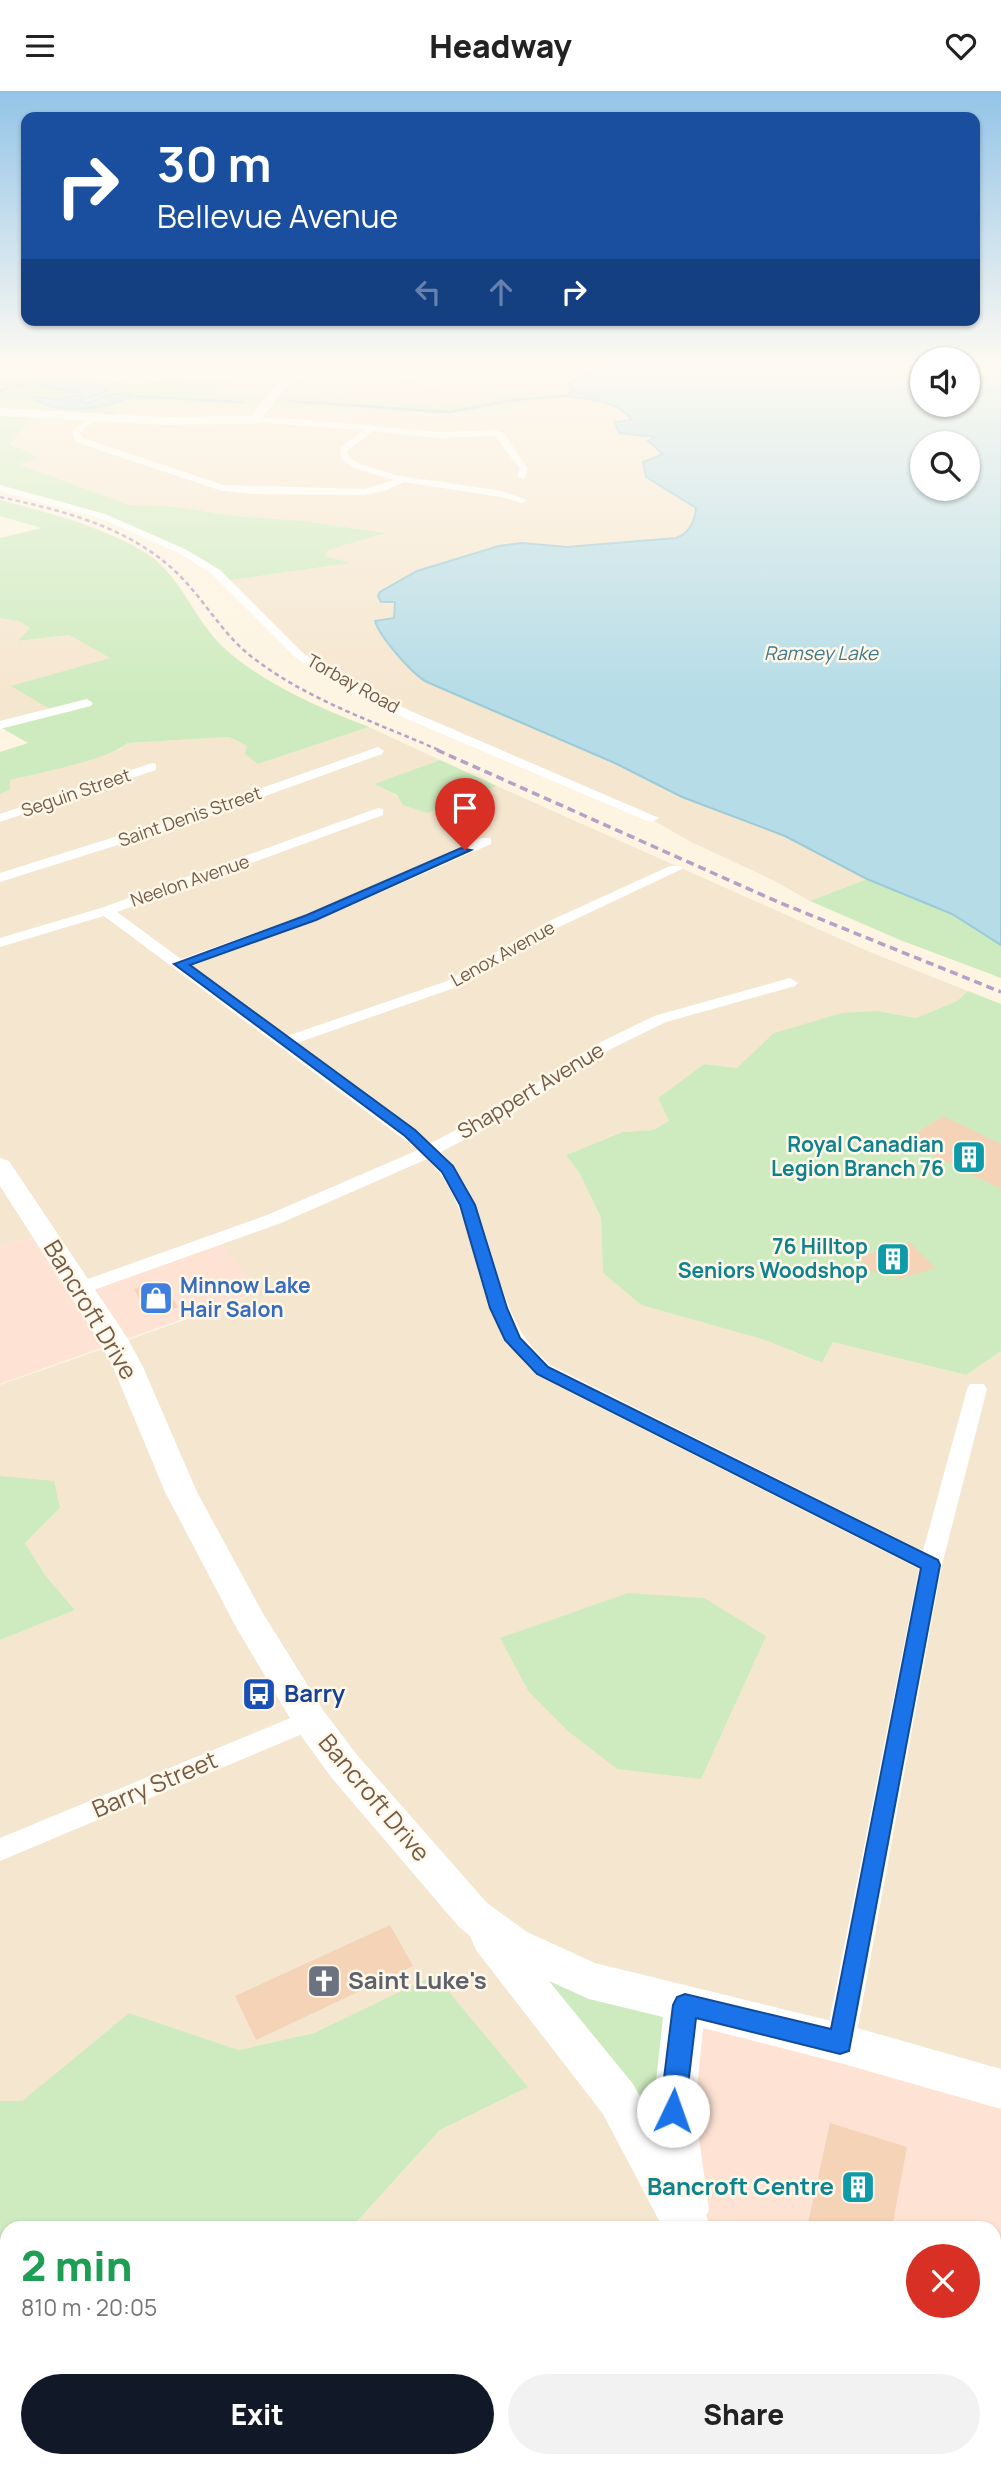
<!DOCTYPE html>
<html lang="en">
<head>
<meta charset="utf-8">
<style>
  :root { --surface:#fff; --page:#f2f2f2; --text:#222; --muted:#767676; --accent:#111827 }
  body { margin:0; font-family:Manrope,sans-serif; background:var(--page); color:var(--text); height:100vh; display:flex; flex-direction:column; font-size:26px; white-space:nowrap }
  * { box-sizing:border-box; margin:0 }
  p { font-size:23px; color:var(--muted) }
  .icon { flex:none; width:38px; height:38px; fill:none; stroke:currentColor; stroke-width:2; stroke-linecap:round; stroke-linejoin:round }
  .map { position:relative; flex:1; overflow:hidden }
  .details { position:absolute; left:0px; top:2130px; width:1001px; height:247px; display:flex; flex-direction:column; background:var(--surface); border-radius:21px 21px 0 0; box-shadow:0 2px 5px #0004 }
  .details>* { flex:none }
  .banner { position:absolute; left:21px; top:21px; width:959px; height:214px; border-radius:14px; box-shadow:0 2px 5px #0004; background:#1a4fa0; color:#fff; overflow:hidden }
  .controls { position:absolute; left:910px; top:256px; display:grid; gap:14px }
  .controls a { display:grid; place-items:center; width:70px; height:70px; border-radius:50%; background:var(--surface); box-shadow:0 2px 5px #0004; font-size:35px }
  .pin { position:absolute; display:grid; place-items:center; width:60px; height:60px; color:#fff; margin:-72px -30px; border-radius:50% 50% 50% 0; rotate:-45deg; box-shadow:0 0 7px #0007 }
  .pin .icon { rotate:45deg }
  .me { position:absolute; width:77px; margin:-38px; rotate:3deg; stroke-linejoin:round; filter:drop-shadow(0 0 5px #0008) }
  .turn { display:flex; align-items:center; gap:24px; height:147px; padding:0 21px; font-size:32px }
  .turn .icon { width:91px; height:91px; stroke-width:2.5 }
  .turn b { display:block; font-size:49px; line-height:60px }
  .lanes { display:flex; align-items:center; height:66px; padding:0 21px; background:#0003; justify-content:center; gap:35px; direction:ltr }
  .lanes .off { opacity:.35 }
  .round { display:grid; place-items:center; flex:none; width:74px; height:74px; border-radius:37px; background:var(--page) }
  .overview { display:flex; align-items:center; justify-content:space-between; height:119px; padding:0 21px }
  h1 { font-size:42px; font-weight:800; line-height:52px; color:#1e9e55 }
  .button { display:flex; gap:14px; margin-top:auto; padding:14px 21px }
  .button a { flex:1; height:80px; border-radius:42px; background:var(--accent); color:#fff; font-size:28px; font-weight:800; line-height:80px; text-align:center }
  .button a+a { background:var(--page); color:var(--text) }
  header { display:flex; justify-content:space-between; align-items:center; height:91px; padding:0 21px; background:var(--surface); font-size:32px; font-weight:800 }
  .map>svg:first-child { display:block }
</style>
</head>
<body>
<header><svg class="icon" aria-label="menu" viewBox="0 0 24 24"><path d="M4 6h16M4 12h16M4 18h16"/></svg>Headway<svg class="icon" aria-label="heart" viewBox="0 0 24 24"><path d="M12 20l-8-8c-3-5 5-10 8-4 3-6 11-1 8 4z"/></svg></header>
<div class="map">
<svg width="1001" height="2376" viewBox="0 0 1001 2376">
  <rect width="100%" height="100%" fill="#fdf4e1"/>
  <path fill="#f5e6cf" d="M254,273H443L465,278L476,275L465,273H605L569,293L573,300L568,304L619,314L628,321L632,329L627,341L656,346L649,350L663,364L650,367L643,377L646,386L696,417L695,426L685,443L676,447L567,456L535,452L395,511L394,528L375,530L385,550L421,588L617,673L682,706L785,745L867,788L810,810L773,789L691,751L651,728L408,624L313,576L224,490L348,472L324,466L327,459L383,442L305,430L237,425L166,415L129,414L17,373L38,367L10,352L34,322L128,312L303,314L447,323L523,310L514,304L437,315L341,307L209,304L223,291Z
    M0,527L18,530L30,537L19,550L69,544L111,567L13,595L56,621L0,635Z
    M369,636L440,669L375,693L427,721L497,695L872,862L968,900L957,910L916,927L878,920L752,964L737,977L704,973L658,1007L669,1030L653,1039L621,1041L566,1064L580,1083L601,1127L603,1182L641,1214L765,1249L821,1272L833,1251L966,1284L1001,1260V2000L684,2137H351L440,2039L528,1996L435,1885L314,1942L239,1959L129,1922L22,2010H0V1549L75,1519L45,1484L25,1452L60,1417L0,1385V1294L222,1216L257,1201L80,1198L42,1143L0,1155V703L10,699L9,689L97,666L121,658L126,652L229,646L247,655L258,673Z
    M415,2370H722L723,2376H414Z"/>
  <path fill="#fee3d4" d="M42,1142L80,1198L220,1150L258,1201L0,1293V1155Z
    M682,1915L1001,2000V2376H723L722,2370H994V2137H686Z"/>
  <path fill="#ceebbf" d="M61,285L138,293L156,291L167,287L223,291L210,303L213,304L341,307L437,315L514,304L524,311L447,323L303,314L128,312L109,326L34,322L10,353L39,367L18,373L129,414L166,415L237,425L305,430L385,442L328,459L325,465L350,472L224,490C159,439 78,420 0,397V286Z
    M0,409C49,422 102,435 146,462C180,484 192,524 220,553C256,589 321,618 369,636L258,673L245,663L247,655L229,646L127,652C112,668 34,683 10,689V699L0,703V661L28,652L0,636L55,621L11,595L110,567L69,544L18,550L30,537L18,530L0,527V447L42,437L0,425Z
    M440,669L497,695L427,722L403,714L397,704L374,693Z
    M867,788L952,823L1001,854V887L900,849L810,810Z
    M968,900L1001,913V1260L966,1284L833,1251L822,1272L765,1249L641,1214L603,1182L601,1127L580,1083L566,1064L622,1041L653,1039L669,1030L658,1007L704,973L737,977L774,942L842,922L878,920L916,927L957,910Z
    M0,1385L54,1390L60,1417L25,1452L45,1484L75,1519L0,1549Z
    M628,1502L704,1507L766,1545L701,1688L617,1678L568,1640L529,1601L500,1547Z
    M512,1856L682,1915L686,2137Z
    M435,1884L528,1996L440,2039L351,2137H7V2370H415L414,2376H0V2010H22L129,1922L239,1959L314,1942Z"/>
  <path fill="#b5dce7" stroke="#9acbd9" stroke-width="2" fill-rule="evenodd" d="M605,273H922V313H968V273H1001V854L952,823L867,788L785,745L682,706L617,673L427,591C413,584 379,545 375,530L394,527L395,511H381L378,505L380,501L417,480L499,455L522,452L567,456L676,447C689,443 695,430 696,417L646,386L643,371L663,363L648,350L655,346L619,342L615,331L632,329C617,308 589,309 564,305L573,300L569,292ZM922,352H968V397H922Z
    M59,290L100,294L108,297L103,302L78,310C91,316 93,308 104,305C112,303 120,303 128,302L132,305C104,319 54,325 33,306L60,308L83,303L43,295Z"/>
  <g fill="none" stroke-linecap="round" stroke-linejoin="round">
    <path stroke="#9acbd9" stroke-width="2.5" d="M37,293L44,294
      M13,295L23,294
      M0,300L6,298
      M132,305L243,311
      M290,310L449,321L514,309L564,305"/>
  </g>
  <path fill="#f4d3b7" d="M943,1025L1001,1053V1098L904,1050Z
    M909,1151L936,1177L899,1188L888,1178L873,1182L857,1166Z
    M162,1190L178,1216L149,1225L134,1198Z
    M390,1834L413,1875L256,1949L235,1905Z
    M830,2032L907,2056L892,2137H807Z"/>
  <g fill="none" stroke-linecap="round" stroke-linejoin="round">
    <path fill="#fff" fill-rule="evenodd" d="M360,273H373L437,294L430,296Z
      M462,273H502L498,275Z
      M92,324L99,326L80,342L83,347L223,394L365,398L394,389L354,377L341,368L340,357L364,339L251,331L254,327L300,328L439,341L496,339L504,342L528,378L524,388L517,386L520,378L495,345L439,347L373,340L347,360L349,367L360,373L395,384L502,400L527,409L522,412L501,406L404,391L385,400L365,404L254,403L222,400L76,351L72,341Z
      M0,394L105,423L185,458L220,479L303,562L336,585L413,621L659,727L652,731L647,730L405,627L328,589L295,566L212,483L179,462L99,427L0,400Z
      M87,608L93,612L91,615L0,638V630Z
      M378,656L384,660L382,663L207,726L0,791V782L197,720Z
      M152,672L156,673V679L0,731V723Z
      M378,717L383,718V724L117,821L181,868L306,824L481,747H491V753L316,830L191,875L287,945L447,890L547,831L670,775H680L682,778L557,837L457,896L297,952L431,1052L494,1019L597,953L654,925L790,887L798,892L795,895L666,931L609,959L506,1027L441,1061C489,1110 488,1179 519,1237C527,1252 539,1263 550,1274L923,1460L967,1298L970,1293H984L987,1298L942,1474L855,1952L850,1962L840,1966L830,1962L825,1952L919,1478L536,1284C516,1264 501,1243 490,1217C470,1166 468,1108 427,1068L281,1132L88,1201H74L71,1197L74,1193L267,1124L418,1059L104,825L0,856V847L101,817Z
      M310,1619L319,1622L322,1629L319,1636L0,1770V1747Z"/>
    <path fill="#fff" fill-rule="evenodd" d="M312,273H328L286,296L258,332L254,333L165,334L0,325V317L165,326L251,325L278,291Z
      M0,1067L9,1070L128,1248L143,1276L197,1401L261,1519L323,1619L357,1664L487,1812L527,1841L595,1872L840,1932L1001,1978V2018L840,1972L703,1937L695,2019L709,2119L706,2125L711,2137H663L603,2023L476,1859L470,1845L459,1836L331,1686L297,1639L236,1536L165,1401L113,1276L98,1248L0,1095ZM549,1890L589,1908L663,1926L652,2027L633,1993Z
      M700,2370H750L751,2376H701Z"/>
    <path stroke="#b79fc6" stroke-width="2.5" stroke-dasharray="4.5 3.5" stroke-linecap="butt" d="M0,406C65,420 134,437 182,487C208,514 225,547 256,569C310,610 380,633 441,660"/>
    <path stroke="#b79fc6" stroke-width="3.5" stroke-dasharray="8 5" stroke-linecap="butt" d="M437,659L778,811L1001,901"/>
  </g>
  <linearGradient id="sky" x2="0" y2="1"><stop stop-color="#93c4e8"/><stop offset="0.45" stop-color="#fefaf2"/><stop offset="1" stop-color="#fefaf2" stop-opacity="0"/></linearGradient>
  <rect width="1001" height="606" fill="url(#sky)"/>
  <path fill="#1a73e8" stroke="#114b97" stroke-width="2" d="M461,757L471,759L316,829L190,874L415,1039L453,1075L475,1114L507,1217L520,1247L548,1276L938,1469L940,1474L849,1960L840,1963L696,1927L685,2020L682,2028L673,2031L664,2028L660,2020L673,1914L677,1906L685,1903L831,1938L921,1477L537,1283L505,1249L490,1217L460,1114L442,1081L405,1045L174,873L307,824Z"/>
  <defs>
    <g id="building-square" transform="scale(1.75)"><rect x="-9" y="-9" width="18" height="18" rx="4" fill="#0f9aa8" stroke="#fff7e8"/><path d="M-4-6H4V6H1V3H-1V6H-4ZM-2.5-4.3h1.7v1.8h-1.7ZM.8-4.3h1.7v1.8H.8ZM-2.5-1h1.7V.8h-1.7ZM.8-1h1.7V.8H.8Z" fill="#fff"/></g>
    <g id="shop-square" transform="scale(1.75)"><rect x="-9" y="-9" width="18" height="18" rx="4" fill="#3f7fe0" stroke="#fff7e8"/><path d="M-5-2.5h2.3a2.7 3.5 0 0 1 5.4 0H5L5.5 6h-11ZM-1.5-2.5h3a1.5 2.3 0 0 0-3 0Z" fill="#fff"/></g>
    <g id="bus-square" transform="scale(1.75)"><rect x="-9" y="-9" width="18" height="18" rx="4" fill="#1a4fb4" stroke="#fff7e8"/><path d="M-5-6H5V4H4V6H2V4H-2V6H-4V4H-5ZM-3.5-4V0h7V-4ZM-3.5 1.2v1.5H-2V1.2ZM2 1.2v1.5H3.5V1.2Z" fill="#fff"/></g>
    <g id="church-square" transform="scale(1.75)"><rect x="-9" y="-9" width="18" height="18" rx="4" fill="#6b7280" stroke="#fff7e8"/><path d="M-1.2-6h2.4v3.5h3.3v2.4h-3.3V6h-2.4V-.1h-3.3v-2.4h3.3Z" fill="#fff"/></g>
  </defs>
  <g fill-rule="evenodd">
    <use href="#building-square" x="969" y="1066"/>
    <use href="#building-square" x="893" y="1168"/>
    <use href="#shop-square" x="156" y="1207"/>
    <use href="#bus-square" x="259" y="1603"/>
    <use href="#church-square" x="324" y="1890"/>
    <use href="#building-square" x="858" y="2096"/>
  </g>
  <g text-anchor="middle" stroke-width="5" stroke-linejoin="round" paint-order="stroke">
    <g font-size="18" fill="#755a47" stroke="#fff7e8">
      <text transform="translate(353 593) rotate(29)" y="6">Torbay Road</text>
      <text transform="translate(76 702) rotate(-19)" y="6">Seguin Street</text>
      <text transform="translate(190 726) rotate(-19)" y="6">Saint Denis Street</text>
      <text transform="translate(190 790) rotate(-19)" y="6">Neelon Avenue</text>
      <text transform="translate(503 863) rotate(-29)" y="6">Lenox Avenue</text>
    </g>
    <g font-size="19" font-style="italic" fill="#40798a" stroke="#fff7e8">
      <text x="821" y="569">Ramsey Lake</text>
    </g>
    <g font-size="21" fill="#755a47" stroke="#fff7e8">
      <text transform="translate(531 1000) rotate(-31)" y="7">Shappert Avenue</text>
    </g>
    <g font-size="21" font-weight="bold" fill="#0d838f" stroke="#fff7e8" text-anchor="end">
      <text x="944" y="1061">Royal Canadian<tspan x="944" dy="24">Legion Branch 76</tspan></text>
      <text x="868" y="1163">76 Hilltop<tspan x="868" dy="24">Seniors Woodshop</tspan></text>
    </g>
    <g font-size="21" font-weight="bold" fill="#366cbe" stroke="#fff7e8" text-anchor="start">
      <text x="180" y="1202">Minnow Lake<tspan x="180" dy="24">Hair Salon</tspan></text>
    </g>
    <g font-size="24" fill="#755a47" stroke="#fff7e8">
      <text transform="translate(90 1219) rotate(59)" y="8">Bancroft Drive</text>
      <text transform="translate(155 1694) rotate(-23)" y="8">Barry Street</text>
      <text transform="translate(374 1707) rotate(50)" y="8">Bancroft Drive</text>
    </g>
    <g font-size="24" font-weight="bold" fill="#164399" stroke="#fff7e8" text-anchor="start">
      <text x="284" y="1611">Barry</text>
    </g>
    <g font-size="24" font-weight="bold" fill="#5b616d" stroke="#fff7e8" text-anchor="start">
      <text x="348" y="1898">Saint Luke's</text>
    </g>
    <g font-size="24" font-weight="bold" fill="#0d838f" stroke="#fff7e8" text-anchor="end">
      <text x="834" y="2104">Bancroft Centre</text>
    </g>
  </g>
</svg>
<div class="controls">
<a><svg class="icon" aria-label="sound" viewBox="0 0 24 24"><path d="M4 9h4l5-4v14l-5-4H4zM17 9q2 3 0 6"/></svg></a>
<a><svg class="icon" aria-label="search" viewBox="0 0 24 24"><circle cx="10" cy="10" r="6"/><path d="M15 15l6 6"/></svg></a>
</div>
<div class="pin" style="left:465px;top:759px;background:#d93025"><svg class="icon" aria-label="arrive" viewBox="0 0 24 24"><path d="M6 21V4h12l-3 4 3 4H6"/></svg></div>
<svg class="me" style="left:673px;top:2020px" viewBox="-20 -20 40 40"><circle r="19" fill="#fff"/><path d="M0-13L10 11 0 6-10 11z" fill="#1a73e8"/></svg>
<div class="banner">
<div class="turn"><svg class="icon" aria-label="right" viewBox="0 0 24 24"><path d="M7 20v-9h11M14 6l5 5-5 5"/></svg><div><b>30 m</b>Bellevue Avenue</div></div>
<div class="lanes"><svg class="icon off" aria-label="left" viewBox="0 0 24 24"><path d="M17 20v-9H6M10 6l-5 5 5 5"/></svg><svg class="icon off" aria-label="ahead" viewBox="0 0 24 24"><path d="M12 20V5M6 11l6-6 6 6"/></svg><svg class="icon" aria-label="right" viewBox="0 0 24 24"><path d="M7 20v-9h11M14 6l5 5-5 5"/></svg></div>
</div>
<section class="details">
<div class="overview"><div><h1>2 min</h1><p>810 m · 20:05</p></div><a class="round" style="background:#d93025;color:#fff"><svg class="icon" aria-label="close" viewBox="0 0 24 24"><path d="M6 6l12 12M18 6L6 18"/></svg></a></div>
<div class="button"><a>Exit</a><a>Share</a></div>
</section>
</div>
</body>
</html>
